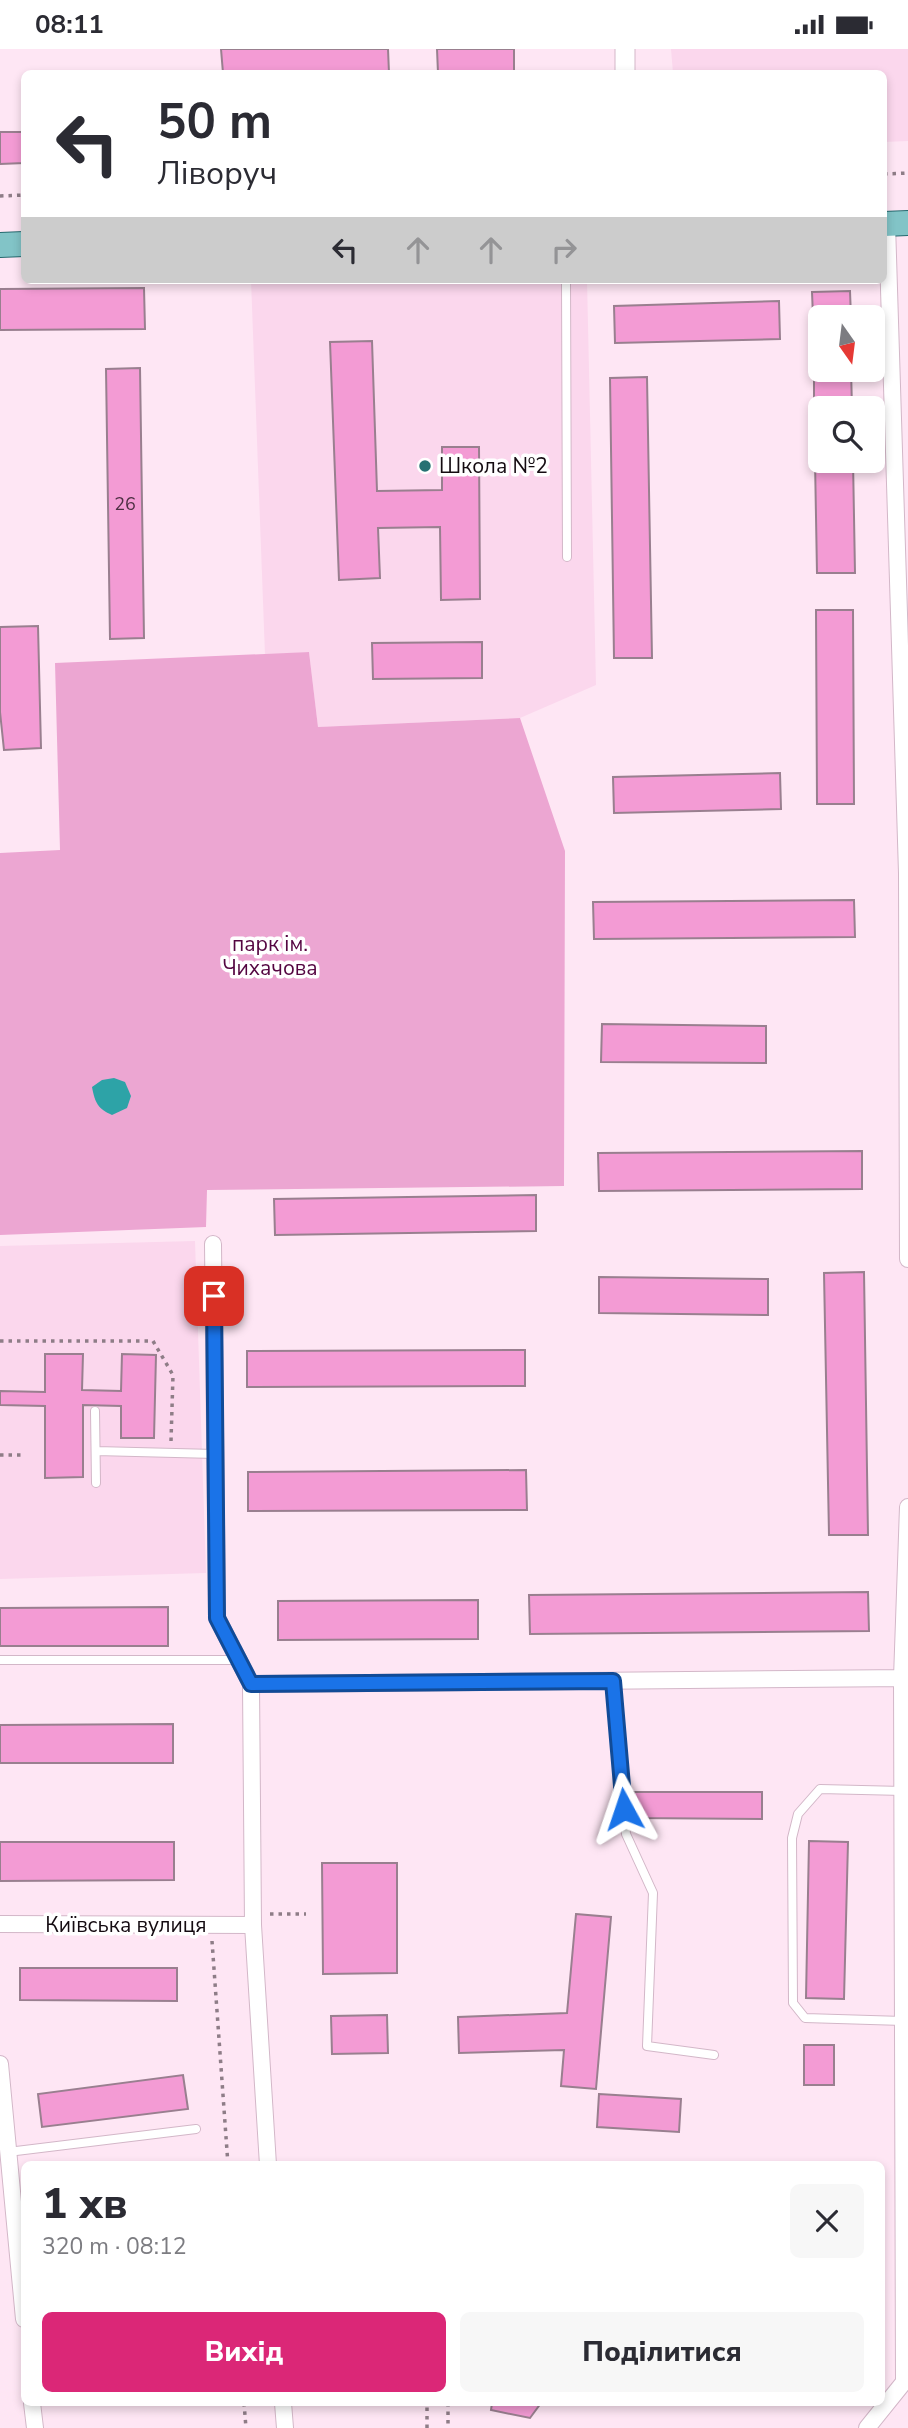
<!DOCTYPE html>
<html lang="uk">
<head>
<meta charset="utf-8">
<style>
  :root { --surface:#fff; --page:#f7f7f7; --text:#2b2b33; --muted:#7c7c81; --accent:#db2777 }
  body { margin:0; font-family:"Nunito Sans",sans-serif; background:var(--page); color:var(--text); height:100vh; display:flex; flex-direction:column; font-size:26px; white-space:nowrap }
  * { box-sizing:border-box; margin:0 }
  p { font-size:23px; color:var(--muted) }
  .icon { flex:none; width:38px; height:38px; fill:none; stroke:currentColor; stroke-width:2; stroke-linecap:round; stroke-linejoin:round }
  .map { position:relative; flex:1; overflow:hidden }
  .drawer { position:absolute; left:21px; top:2112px; width:864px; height:245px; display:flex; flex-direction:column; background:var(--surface); border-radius:10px; box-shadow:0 4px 10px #0003 }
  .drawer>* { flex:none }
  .hud { position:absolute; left:21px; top:21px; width:866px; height:214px; border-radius:10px; box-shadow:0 4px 10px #0003; background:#fff; color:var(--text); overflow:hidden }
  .needle { width:46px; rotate:166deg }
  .controls { position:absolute; left:808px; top:256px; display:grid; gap:14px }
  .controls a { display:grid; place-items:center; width:77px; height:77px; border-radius:10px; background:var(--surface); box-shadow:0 4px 10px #0003; font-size:35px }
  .pin { position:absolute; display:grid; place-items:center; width:60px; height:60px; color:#fff; margin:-30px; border-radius:14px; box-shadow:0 4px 10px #0006 }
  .me { position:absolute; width:77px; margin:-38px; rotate:355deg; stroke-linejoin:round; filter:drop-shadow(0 0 5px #0008) }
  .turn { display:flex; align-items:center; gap:24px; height:147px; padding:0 21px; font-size:32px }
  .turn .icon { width:91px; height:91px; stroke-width:2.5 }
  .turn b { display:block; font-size:49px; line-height:60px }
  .lanes { display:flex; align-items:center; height:66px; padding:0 21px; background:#0003; justify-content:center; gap:35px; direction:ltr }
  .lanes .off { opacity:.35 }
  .round { display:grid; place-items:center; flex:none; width:74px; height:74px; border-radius:10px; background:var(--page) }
  .summary { display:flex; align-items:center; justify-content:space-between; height:119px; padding:0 21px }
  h1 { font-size:42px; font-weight:800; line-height:52px }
  .cta { display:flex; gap:14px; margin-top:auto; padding:14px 21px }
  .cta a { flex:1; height:80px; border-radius:10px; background:var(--accent); color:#fff; font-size:28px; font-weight:800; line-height:80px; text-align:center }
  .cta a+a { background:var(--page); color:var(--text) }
  .status { display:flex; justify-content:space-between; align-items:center; height:49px; padding:0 35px; background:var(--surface); direction:ltr }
  .status svg { height:19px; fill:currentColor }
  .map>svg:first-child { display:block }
</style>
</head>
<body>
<div class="status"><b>08:11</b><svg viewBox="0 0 49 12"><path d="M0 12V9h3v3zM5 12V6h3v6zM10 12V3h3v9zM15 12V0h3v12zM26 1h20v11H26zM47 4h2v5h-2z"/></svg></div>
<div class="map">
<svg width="908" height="2379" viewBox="0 0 908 2379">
  <rect width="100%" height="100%" fill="#fee6f4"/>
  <path fill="#fbd7ed" d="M671,0H908V92L884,93V24H673Z
    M251,231H587L596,636L520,669L318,678L309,603L265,606Z
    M195,1192L206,1524L0,1530V1197Z"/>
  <path fill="#eca6d2" d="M309,603L318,678L520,669L565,802L564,1137L207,1141L206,1178L0,1186V804L60,801L55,614Z"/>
  <path fill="#2da3a7" d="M114,1029L125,1033L131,1047L127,1059L112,1066C98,1060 95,1054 92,1038L102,1031Z"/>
  <path fill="#f39bd4" stroke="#997f8f" stroke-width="2" d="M221,0H388L389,24H223Z
    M437,0H514V24H438Z
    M0,83H24V114L0,115Z
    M144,239L145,280L0,281V240Z
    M850,242L851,268H813L812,243Z
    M779,252L780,290L615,294L614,257Z
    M372,292L377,442L442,441V398H479L480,550L441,551L440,478L378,479L380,529L339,531L330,293Z
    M140,319L144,589L110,590L106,320Z
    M814,320H851L852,359H814Z
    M647,328L652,609H614L610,329Z
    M815,411H853L855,524H817Z
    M816,561H853L854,755H817Z
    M38,577L41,699L4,701L0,663V578Z
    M482,593V629L373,630L372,594Z
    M780,724L781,760L614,764L613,728Z
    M854,851L855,888L594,890L593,853Z
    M602,975L766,977V1014L601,1013Z
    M862,1102V1140L599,1142L598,1104Z
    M536,1146V1182L275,1186L274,1150Z
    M864,1223L868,1486H829L824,1224Z
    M599,1228L768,1230V1266L599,1264Z
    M525,1301V1337L247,1338V1302Z
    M45,1305H83L82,1341L121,1342L122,1305L156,1306L154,1389H121V1357L83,1356V1428L45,1429V1357L0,1356V1342L45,1343Z
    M526,1421L527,1461L248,1462V1423Z
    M868,1543L869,1582L530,1585L529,1546Z
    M478,1551V1590L278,1591V1552Z
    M168,1558V1597H0V1559Z
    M173,1675V1714H0V1676Z
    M634,1743H762V1770L634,1769Z
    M809,1792L848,1793L844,1950L806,1949Z
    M0,1793H174V1831L0,1832Z
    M322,1814H397V1924L323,1925Z
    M576,1865L611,1868L596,2040L561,2037L564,2001L459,2004L458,1968L567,1964Z
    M20,1919H177V1952L20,1951Z
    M387,1966L388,2004L332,2005L331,1967Z
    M804,1996H834V2036H804Z
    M183,2026L188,2060L42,2078L38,2045Z
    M599,2045L681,2050L679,2083L597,2078Z
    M492,2354H541L530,2369L491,2361Z"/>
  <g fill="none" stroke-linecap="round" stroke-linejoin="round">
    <g stroke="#d3b7c8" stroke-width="10">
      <path id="service" d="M566,231L567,508
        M95,1362L96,1434
        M96,1402L215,1405
        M0,1611H238
        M613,1632L626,1785L653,1844L647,1997L714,2006
        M903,1742L820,1740L798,1765L792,1789L793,1954L805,1969L903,1972
        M8,2103L196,2080"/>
    </g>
    <g stroke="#d3b7c8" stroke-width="18">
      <path id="minor" d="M887,175L907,824L908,1210
        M213,1195L217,1569L251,1635L253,1876L268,2116
        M251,1635L908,1629
        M0,1875L253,1876
        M0,2015L24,2270
        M32,2354L35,2379
        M283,2354L285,2379
        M867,2379L904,2333L902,1629L908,1458"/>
    </g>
    <g stroke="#d3b7c8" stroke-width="21">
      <path id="tertiary" d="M625,0V24"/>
    </g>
    <g stroke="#266a6f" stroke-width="26">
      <path id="primary" d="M884,175L908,174
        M0,196L24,195"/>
    </g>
    <path stroke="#8e7d87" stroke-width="3.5" stroke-dasharray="3.5 5" stroke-linecap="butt" d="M884,125L908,124
      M0,147L24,146
      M0,1292H153L173,1326L171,1392
      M0,1406H25
      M270,1865H306
      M212,1892L228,2116
      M244,2354L246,2379
      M448,2354V2379
      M427,2379V2354"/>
    <use href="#service" stroke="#fff" stroke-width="8"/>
    <use href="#minor" stroke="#fff" stroke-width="16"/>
    <use href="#tertiary" stroke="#fff" stroke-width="19"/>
    <use href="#primary" stroke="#82c4c7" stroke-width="24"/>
  </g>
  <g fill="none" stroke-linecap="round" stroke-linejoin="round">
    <g stroke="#114b97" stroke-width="18">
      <path id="route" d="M214,1247L217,1569L251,1635L613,1632L624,1760"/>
    </g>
    <use href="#route" stroke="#1a73e8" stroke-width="12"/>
  </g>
  <circle fill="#267173" stroke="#fff" stroke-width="2.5" cx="425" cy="417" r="7"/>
  <g text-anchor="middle" stroke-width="7" stroke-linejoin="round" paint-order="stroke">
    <g font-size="18" fill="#4c2f42">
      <text x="125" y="461">26</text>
    </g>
    <g font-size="21" fill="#140b11" stroke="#fff" text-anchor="start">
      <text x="439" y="424">Школа №2</text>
    </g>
    <g font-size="21" fill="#540541" stroke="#fff">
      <text x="270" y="902">парк ім.<tspan x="270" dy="24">Чихачова</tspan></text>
    </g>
    <g font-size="21" fill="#140b11" stroke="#fff">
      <text x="126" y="1883">Київська вулиця</text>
    </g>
  </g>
</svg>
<div class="controls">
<a><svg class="needle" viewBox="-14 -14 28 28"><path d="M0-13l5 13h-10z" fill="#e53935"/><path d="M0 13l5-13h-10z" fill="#7c7c81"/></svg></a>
<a><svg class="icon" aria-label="search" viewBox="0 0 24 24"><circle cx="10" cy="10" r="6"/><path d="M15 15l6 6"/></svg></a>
</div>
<div class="pin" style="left:214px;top:1247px;background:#d93025"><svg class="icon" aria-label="arrive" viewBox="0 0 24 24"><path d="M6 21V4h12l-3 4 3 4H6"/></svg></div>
<svg class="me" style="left:624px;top:1760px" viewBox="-20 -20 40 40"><path d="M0-17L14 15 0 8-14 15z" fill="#1a73e8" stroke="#fff" stroke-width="4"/></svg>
<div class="hud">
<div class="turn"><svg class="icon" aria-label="left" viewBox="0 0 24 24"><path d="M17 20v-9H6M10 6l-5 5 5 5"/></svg><div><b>50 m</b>Ліворуч</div></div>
<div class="lanes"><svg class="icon" aria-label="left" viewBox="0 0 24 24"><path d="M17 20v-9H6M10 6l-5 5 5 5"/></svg><svg class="icon off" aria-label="ahead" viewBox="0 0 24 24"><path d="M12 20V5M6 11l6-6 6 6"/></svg><svg class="icon off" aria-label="ahead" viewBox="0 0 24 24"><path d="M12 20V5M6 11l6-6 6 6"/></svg><svg class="icon off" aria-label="right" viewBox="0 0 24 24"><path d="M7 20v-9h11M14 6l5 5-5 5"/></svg></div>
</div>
<section class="drawer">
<div class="summary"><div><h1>1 хв</h1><p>320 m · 08:12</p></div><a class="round"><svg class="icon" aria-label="close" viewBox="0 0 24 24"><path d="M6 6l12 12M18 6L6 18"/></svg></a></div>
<div class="cta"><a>Вихід</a><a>Поділитися</a></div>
</section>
</div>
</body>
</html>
